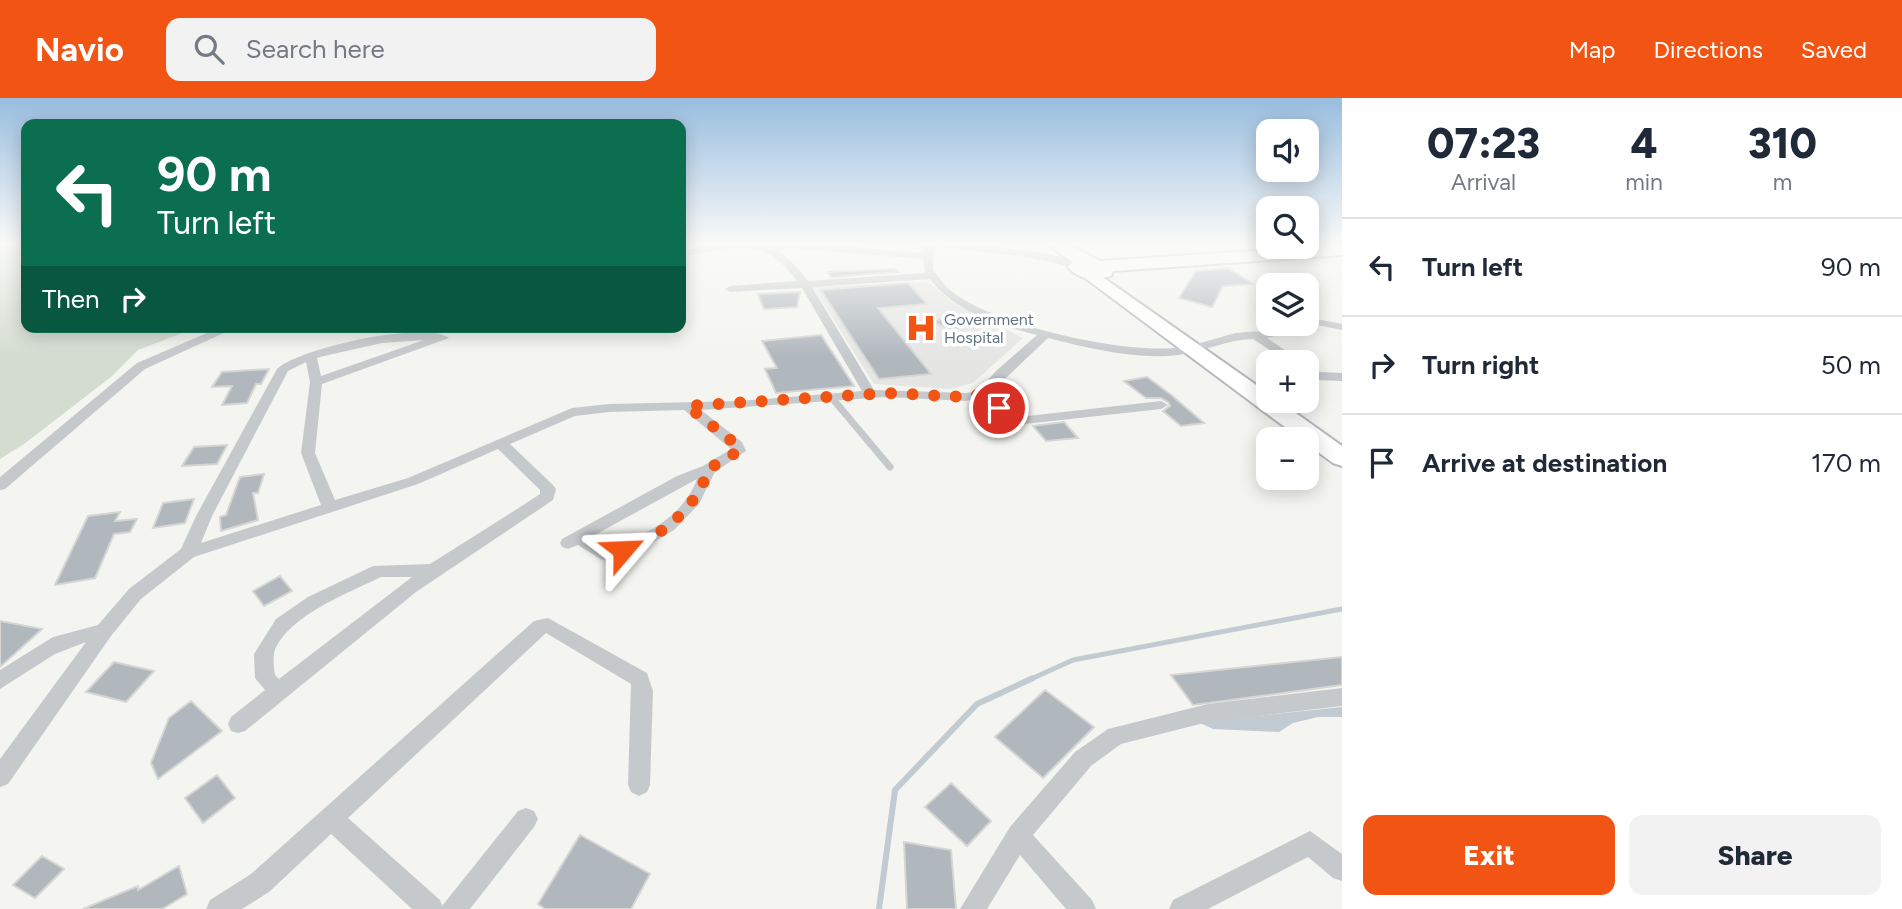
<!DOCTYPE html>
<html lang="en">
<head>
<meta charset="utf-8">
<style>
  :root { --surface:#fff; --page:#f2f2f3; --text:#1f2937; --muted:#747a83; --line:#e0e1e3; --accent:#f15413 }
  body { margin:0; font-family:Figtree,sans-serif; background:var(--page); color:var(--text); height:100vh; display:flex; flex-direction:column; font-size:26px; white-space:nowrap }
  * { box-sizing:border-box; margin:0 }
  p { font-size:23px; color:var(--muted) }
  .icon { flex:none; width:38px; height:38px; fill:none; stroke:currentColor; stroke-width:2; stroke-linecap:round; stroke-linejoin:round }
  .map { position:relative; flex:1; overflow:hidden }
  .side { display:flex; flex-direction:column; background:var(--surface); width:560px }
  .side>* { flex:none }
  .guide { position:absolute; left:21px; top:21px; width:665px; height:214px; border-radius:14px; box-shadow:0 4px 18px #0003; background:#0b6e4f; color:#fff; overflow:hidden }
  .buttons { position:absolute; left:1256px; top:21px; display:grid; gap:14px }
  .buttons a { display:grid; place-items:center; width:63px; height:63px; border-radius:14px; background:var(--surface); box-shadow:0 4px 18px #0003; font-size:35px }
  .pin { position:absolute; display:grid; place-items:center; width:60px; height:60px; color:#fff; margin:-30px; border:4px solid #fff; border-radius:50%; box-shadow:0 2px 7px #0007 }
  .me { position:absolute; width:77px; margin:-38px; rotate:64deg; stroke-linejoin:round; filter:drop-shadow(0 0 5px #0008) }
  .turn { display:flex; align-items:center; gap:24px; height:147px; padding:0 21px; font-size:32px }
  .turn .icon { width:91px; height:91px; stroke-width:2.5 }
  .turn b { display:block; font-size:49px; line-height:60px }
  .then { display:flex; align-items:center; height:66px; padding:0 21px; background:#0003; gap:14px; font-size:26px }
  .eta { display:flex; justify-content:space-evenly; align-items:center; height:119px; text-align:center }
  .eta b { font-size:42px; font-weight:800; line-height:49px }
  .primary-button { display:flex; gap:14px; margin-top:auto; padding:14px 21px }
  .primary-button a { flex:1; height:80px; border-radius:14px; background:var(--accent); color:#fff; font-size:28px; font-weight:800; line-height:80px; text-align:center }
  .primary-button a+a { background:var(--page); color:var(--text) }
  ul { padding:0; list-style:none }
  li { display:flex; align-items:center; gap:21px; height:98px; padding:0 21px; border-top:2px solid var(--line) }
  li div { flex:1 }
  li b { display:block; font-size:26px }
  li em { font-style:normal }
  header { display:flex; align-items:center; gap:42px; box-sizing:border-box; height:98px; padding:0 35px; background:var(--accent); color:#fff }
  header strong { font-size:33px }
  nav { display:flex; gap:38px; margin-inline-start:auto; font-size:24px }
  .search { width:490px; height:63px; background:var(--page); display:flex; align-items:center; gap:18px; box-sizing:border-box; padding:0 24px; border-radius:14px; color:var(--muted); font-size:26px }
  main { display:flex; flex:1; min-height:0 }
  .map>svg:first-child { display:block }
</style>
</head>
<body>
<header>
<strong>Navio</strong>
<div class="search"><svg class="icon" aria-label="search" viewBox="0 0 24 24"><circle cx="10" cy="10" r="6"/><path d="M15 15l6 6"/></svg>Search here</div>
<nav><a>Map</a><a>Directions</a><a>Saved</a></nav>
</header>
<main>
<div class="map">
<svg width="1342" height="811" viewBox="0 0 1342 811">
  <rect width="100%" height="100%" fill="#f4f5f0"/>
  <path fill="#e5e6e3" d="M928,184L952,204L1023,240L973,285L951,291L874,286L813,189Z"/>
  <path fill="#d4dcd0" d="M0,146H26V229H198L138,252L111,279L24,346L0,361Z"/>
  <path fill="#c1cbd1" d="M1342,609V619H1318L1293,625L1279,634L1213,631L1198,624Z"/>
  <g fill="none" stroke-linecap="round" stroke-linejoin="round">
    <path stroke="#c1cbd1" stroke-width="5" d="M1029,582L1073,562L1342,511"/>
    <path stroke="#c1cbd1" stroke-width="6" d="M879,811L895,692L977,606L1033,580"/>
  </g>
  <path fill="#b0b7bd" stroke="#d5d5d3" stroke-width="2" d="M1228,170L1253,186L1223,188L1212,209L1179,200L1196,173Z
    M895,171L898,174L831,179L828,174Z
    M908,185L927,206L878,210L931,276L879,281L821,192Z
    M800,194L797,209L764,211L758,196Z
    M952,216L969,225L951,233L934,224Z
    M821,237L854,288L776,295L765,271L777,270L762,243Z
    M269,271L261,286H256L247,305L222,307L232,288L212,289L222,274Z
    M1147,279L1170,296L1204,325L1181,328L1163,313L1170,308L1169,305L1161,300H1146L1124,283Z
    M1064,324L1078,340L1046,343L1033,328Z
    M227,347L217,366L182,368L194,349Z
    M264,376L258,395H253L258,422L221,433L220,419L226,417L240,379Z
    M194,401L185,425L153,430L163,405Z
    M120,414L115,423L137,421L130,434L114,436L95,480L55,487L88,418Z
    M280,478L292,493L264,508L253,493Z
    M0,523L42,531L0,569Z
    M1342,559V587L1193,607L1171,577Z
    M114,564L154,573L126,604L86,594Z
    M1045,592L1094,629L1043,680L995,639Z
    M191,603L222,633L158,681L151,665L169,620Z
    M217,677L235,700L203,725L185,700Z
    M951,685L991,723L967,748L925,709Z
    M580,737L650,776L631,811H545L538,806Z
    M904,744L951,752L956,811H907Z
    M42,758L64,771L35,800L13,787Z
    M179,768L187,796L162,811H83L138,788V792Z"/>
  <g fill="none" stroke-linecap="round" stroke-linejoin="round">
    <g stroke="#b6babe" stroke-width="4">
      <path id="primary" d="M1091,171L1269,296V303H1279L1342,348V368L1333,365L1307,346V341H1301L1085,180L1082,176L1085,172Z"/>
    </g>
    <g stroke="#b8babd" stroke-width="4">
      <path id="trunk" d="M1068,146L1100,163L1342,147V157L1113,173L1111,178C1095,182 1080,183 1068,169L1073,164L1048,147Z"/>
    </g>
    <path stroke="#c6c9cc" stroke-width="7" d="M832,300L890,369"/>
    <path fill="#c6c9cc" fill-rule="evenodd" d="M725,146H814L924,155V146H934L933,172C939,178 943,187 950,192C991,227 1120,255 1174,250C1195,248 1215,240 1236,235C1249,233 1260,234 1273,232C1284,230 1292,226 1304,226L1289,235L1267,240L1302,264H1288L1253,241C1227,242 1204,253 1178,257C1137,262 1088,250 1048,240L990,295L1019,319L1161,303L1168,307L1161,311L1016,327L979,300L966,303L886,299L701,312L742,344L746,353L715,374L699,406L674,432L642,451L602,462L578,447L568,451L562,449L560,445L562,441L677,378L703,368L731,351L684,312L609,314L575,318L510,346L553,387L556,391L553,402L416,494L245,633L238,635L231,633L228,626L231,619L265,592L255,580L254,556L276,521L308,499L373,468L430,466L528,404L540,396V392L498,351L418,386L194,459L141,501L111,538L8,686L0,689V661L86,544L55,556L0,591V572L53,539L98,527L129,491L181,451L196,418L277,271C299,250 425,222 449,240L322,286L315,355L335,402L408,380L572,310L609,306L739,303L862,293L802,190L730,194L725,191L730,188L797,183C760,133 734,152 681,158V152ZM790,150L923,161L925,175L808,183L797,169L777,151ZM930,181C955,214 998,227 1037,237L996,273L978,293L966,295L874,292L812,189ZM424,242L321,278L317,260L324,258L382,245ZM306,264L310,284L301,355L321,407L201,445L212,418L288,273ZM697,381C684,418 642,442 605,449L591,439ZM381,479H412L279,581L275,577C274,570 273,561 274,555C286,518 349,495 381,479Z
      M937,146C967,146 1059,152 1082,167L1077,170L1027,159L942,149Z
      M1327,146L1342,147V154Z
      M1307,219L1342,226V232L1307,225Z
      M221,229H237L145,271L5,391L0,392V379L137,265Z
      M1307,267L1320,274L1342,275V283L1317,282L1307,277Z
      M548,520L647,575L653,593L650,687L647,694L639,698L631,694L628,687L631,586L546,535L348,720L440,802L442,808L518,713L526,710L534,713L538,721L534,729L470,811H412L331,736L269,794L242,811H206L210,802L251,776L534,523Z
      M1342,590V608L1208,624L1121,646L1091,668L1033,737L1092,802L1096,811H1066L1020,757L987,811H960L1010,729L1075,654L1108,631L1208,606Z
      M1310,733L1342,756V783L1333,780L1308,759L1208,811H1169L1173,802Z"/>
    <use href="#primary" fill="#fff" fill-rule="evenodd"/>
    <use href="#trunk" fill="#fff" fill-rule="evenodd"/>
  </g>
  <linearGradient id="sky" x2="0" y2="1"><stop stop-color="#98bddf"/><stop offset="0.56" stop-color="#fafaf8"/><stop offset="1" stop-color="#fafaf8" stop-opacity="0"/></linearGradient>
  <rect width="1342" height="260" fill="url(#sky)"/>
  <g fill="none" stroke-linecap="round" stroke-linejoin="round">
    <path stroke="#f15413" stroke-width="12" stroke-dasharray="0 21.6" d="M623,452C659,441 699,408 708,371L739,353L737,347L687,308L887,295L966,299L982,296L999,310"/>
  </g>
  <defs>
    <g id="hospital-bare" transform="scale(2.415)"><path d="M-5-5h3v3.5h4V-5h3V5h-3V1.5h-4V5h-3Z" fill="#f15413" stroke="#fff" stroke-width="2.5" paint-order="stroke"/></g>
  </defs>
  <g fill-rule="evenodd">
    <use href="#hospital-bare" x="921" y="230"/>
  </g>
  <g text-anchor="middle" stroke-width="7" stroke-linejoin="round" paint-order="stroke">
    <g font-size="16" fill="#617284" stroke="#fff" text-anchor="start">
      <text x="944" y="227">Government<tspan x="944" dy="18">Hospital</tspan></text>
    </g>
  </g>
</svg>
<div class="buttons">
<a><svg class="icon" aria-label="sound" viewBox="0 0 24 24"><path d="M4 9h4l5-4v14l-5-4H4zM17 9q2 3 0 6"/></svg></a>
<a><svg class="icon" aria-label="search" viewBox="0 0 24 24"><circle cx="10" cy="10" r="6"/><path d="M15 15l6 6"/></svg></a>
<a><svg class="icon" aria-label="layers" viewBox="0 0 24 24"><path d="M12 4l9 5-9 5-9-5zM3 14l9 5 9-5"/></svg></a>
<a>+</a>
<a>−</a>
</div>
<div class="pin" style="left:999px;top:310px;background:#d93025"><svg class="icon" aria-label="arrive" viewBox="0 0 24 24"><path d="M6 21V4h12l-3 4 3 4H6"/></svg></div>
<svg class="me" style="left:623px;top:452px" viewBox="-20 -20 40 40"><path d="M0-17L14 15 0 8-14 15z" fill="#f15413" stroke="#fff" stroke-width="4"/></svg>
<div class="guide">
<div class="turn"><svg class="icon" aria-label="left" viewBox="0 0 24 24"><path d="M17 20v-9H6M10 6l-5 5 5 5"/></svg><div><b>90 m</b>Turn left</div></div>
<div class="then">Then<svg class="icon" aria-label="right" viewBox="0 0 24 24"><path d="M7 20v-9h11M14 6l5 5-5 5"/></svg></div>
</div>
</div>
<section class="side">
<div class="eta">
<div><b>07:23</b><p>Arrival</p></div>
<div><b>4</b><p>min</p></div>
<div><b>310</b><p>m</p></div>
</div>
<ul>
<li><svg class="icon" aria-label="left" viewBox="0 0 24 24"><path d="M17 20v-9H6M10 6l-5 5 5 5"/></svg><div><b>Turn left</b></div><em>90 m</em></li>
<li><svg class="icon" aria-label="right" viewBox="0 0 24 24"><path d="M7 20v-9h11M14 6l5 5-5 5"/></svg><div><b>Turn right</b></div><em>50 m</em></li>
<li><svg class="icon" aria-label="arrive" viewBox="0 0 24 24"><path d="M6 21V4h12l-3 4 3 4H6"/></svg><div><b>Arrive at destination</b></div><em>170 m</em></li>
</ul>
<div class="primary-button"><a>Exit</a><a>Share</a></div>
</section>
</main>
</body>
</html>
